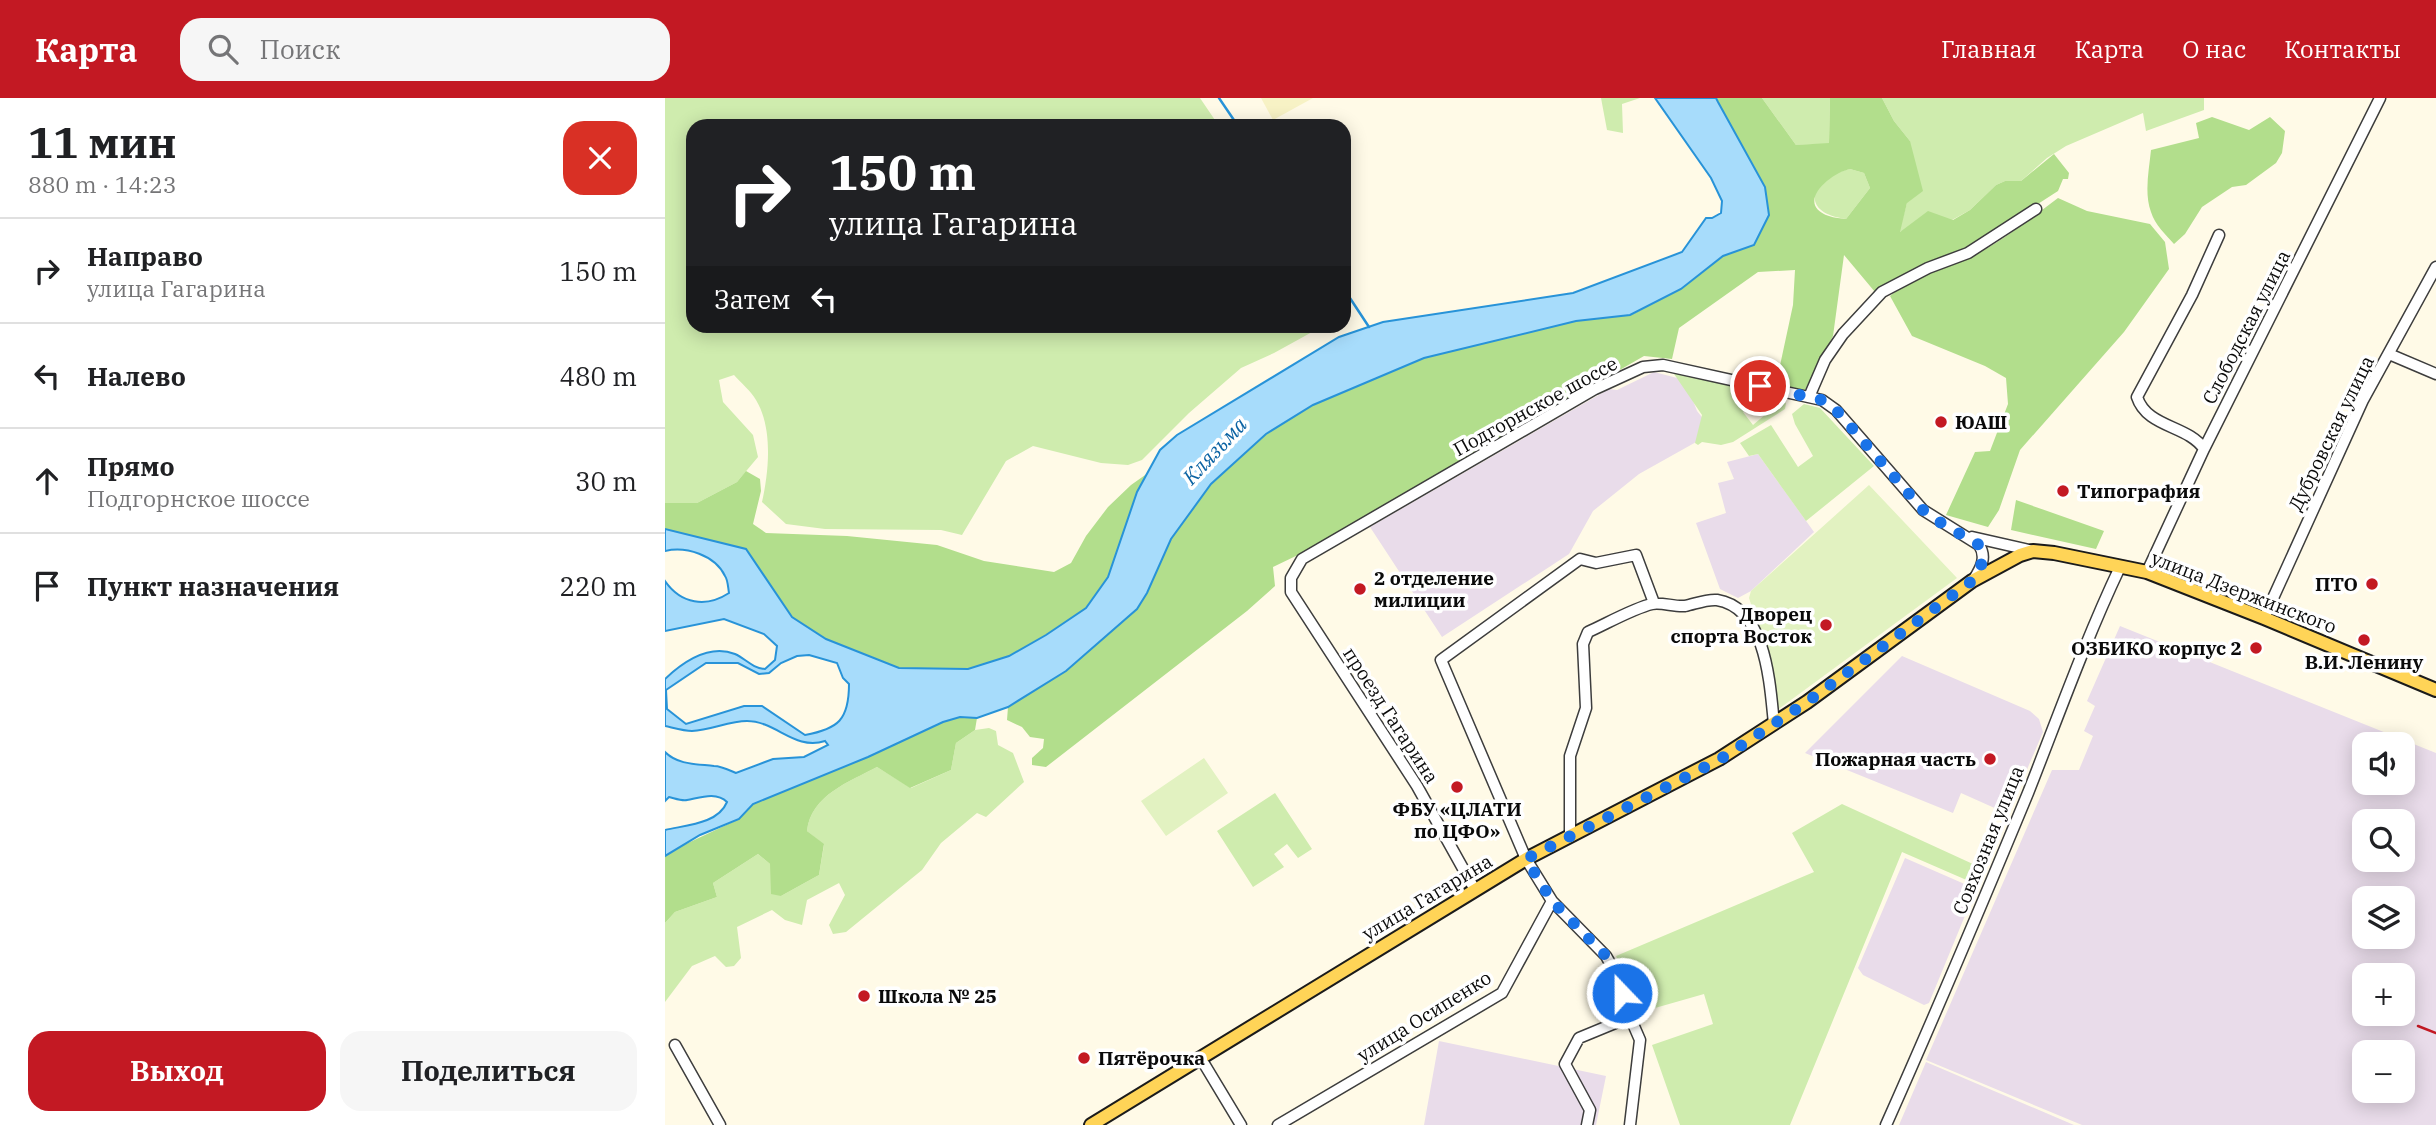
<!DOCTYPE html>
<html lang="ru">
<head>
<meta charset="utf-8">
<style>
  :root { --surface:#fff; --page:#f6f6f6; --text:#202124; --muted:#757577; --line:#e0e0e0; --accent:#c31923 }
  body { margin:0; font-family:"IBM Plex Serif",serif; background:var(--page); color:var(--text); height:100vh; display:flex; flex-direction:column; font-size:26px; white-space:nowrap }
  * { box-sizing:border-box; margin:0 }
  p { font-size:23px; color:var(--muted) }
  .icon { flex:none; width:38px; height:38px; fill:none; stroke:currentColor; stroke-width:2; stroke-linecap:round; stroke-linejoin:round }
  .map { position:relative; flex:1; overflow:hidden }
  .side { display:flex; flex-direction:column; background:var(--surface); width:665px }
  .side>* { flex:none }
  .hud { position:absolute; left:21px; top:21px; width:665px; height:214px; border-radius:21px; box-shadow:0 4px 18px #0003; background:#202124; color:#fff; overflow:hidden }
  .buttons { position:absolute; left:1687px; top:634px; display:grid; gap:14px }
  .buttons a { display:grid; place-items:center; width:63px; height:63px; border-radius:14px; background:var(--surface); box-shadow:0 4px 18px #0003; font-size:35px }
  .pin { position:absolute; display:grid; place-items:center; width:60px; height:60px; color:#fff; margin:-30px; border:4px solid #fff; border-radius:50%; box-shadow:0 2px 7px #0007 }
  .me { position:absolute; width:77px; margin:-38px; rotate:338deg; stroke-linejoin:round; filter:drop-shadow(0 0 5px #0008) }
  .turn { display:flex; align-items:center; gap:24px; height:147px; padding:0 28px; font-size:32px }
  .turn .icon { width:91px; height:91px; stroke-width:2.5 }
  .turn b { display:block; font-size:49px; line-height:60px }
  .then { display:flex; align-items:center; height:66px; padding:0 28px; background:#0003; gap:14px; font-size:26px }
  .round { display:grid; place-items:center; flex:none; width:74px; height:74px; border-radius:21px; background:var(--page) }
  .summary { display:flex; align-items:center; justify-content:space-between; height:119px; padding:0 28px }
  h1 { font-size:42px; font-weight:700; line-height:52px }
  .cta { display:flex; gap:14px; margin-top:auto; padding:14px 28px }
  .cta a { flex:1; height:80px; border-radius:21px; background:var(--accent); color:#fff; font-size:28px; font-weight:700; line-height:80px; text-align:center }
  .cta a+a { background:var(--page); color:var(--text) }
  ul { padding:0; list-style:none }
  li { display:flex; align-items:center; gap:21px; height:105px; padding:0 28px; border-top:2px solid var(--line) }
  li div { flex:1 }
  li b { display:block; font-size:26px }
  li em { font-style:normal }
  header { display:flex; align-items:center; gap:42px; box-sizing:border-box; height:98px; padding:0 35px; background:var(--accent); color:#fff }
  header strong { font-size:33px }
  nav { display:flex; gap:38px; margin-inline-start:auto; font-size:24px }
  .search { width:490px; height:63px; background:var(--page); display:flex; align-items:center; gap:18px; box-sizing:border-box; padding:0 24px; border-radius:21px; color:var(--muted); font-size:26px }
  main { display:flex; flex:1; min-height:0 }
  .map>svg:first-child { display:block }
</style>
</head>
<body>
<header>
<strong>Карта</strong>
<div class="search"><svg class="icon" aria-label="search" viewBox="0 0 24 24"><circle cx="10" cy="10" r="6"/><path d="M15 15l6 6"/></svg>Поиск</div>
<nav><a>Главная</a><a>Карта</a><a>О нас</a><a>Контакты</a></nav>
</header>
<main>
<section class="side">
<div class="summary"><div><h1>11 мин</h1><p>880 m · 14:23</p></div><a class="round" style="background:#d93025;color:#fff"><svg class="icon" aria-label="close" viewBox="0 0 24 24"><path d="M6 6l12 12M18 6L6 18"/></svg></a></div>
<ul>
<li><svg class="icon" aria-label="right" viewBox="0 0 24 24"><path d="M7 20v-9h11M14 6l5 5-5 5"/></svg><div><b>Направо</b><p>улица Гагарина</p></div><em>150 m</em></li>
<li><svg class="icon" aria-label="left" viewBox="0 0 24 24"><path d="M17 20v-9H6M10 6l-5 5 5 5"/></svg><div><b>Налево</b></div><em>480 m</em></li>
<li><svg class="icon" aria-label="ahead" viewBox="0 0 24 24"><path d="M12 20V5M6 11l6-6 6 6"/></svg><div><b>Прямо</b><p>Подгорнское шоссе</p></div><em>30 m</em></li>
<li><svg class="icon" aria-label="arrive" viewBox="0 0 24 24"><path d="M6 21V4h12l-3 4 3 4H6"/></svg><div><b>Пункт назначения</b></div><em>220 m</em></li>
</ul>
<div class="cta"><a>Выход</a><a>Поделиться</a></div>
</section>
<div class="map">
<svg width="1771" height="1027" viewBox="0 0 1771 1027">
  <rect width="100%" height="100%" fill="#fffae7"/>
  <path fill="#e9dcea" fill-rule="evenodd" d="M989,274L1020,282L1032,313L1049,334L974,376L928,413L904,456L777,539L705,429L944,291L952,292Z
    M1093,356L1149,434L1086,493L1073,500L1055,491L1031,425L1061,415L1053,385L1069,381L1062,364Z
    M1455,528L1771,655V1027H1417L1261,962L1387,672H1414L1428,638L1419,633L1430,608L1422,603ZM1699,646H1738V684H1699ZM1699,723H1738V761H1699ZM1699,800H1738V838H1699ZM1699,877H1738V915H1699ZM1699,954H1738V992H1699Z
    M1237,558L1365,613L1374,621L1378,634L1343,716L1296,695L1288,715L1140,655Z
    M1240,760L1311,791L1264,905L1259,907L1198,877L1193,870Z
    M774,943L941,978L931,1027H759Z
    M1261,964L1409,1027H1234Z"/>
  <path fill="#f7f2c5" d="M596,0H648L608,22Z"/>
  <path fill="#cfecae" d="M0,0H535L554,28H28V228H658L609,255L576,270L524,315L477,362L463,367L436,365L368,348L341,363L297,437L276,432L160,431L121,426L97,404C104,373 108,330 91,302C86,293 76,285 69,277L54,282L58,304L88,337L93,359L72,384L32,405H0Z
    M936,0H975L957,6L958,35L942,32Z
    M1097,0H1165L1164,46L1131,47Z
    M1217,0H1539V12L1481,33L1478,15L1401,48L1382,60L1356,83H1340L1331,87L1305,112L1287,122L1234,134L1242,105L1245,43L1229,23Z
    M1185,71L1199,75L1205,90L1181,121C1130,114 1149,78 1185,71Z
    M1007,273L1102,294L1078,314L1088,327L1115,304L1121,305L1120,311L1068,344L1056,347L1037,344L1033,347L1030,345L1037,317Z
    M1139,306L1155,310L1209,368L1141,423L1093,356L1084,358L1075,345L1106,327L1133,369L1148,358L1130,326L1127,316Z
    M324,630L331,633L333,647L348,655L359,684L321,719L312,715L276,745L257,772L181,834L168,836L164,827L180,797L174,785L142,802L137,827L120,822L107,812L72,829L76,860L69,868L61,869L50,858L27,868L0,904V825L10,814L52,799L48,785L93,756L105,766L116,798L154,777L159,747L142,733C146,697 184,684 212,669L246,690L286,672L291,645L310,632Z
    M610,695L647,751L633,760L622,746L609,756L619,769L588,789L552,733Z
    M1177,706L1321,772L1313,787L1237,754L1125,1027H1015L987,947L1048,926L1039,896L976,914L951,858L1149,774L1127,735Z"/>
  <path fill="#b2de8c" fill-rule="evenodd" d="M1051,0H1097L1131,47L1164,45L1165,0H1217L1229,23L1245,43L1258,93L1242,105L1235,134L1263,113L1288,122L1305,112L1331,87L1340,83H1356L1389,56L1404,75L1403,81H1398L1393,93L1308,148L1261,167L1210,194L1179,157L1168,238L1140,292L1111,286L1128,207L1130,172L1093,174L1014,230L1007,261L979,258L635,456L608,469L610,488L582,513L381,669L367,667V660L378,650L379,641L365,639L357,629L342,622L343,609L472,511L482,495L506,441L546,386L601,336L648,307L759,260L911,223L966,217L1016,191L1058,158L1089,147L1081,56ZM1185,71L1199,75L1205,90L1181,121C1176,120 1169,120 1164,118C1129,106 1165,75 1185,71Z
    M1547,19L1584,32L1605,19L1620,33L1617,55L1611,65L1581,87L1567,89L1537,109L1520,136L1509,146C1501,137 1490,127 1486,114C1479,95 1484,72 1486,52L1534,40L1531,25Z
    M1393,100L1422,113L1485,126L1500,144L1504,171L1459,234L1355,352L1334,412L1323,429L1281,417L1310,354L1325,353L1343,306L1341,280L1320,268L1247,238L1225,198C1250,177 1280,172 1308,158C1338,143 1366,120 1393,100Z
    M81,373L95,381L96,393L88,426L101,435L182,438L272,447L319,463L389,474L406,465L421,438L443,409L466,387L483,375L472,394L443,479L421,510L381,537L344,558L303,571L234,570L161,541L127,519L81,451L0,431V405H32L72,384Z
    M1351,402L1439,433L1431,451L1346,432Z
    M294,619L312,620L310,632L291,645L286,672L245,690L212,669C184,684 146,697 142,733L159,746L154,777L116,798L106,796L105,766L93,756L48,785L52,799L10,814L0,825V758L6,753L74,721L88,706L203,659L278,624Z"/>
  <path fill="#e2f2c1" d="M1204,387L1292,480L1111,613L1102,555L1084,500L1086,493Z
    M539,660L563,695L501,738L476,703Z"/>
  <path fill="#a7dcfb" stroke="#2893d8" stroke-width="2" fill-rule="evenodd" d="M990,0H1051L1053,4L1100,89L1104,117L1089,147L1058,158L1016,191L965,217L911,223L759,260L648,307L601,336L546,386L506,441L482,495L472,511L401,573L343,609L312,620L295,619L278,624L203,659L88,706L74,721L35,737L0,758V732C21,727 53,726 62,704C51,693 34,700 22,702C16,703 9,700 4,699L0,703V654C13,667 32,666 49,668C56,668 64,672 71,675L108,661L139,659L163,647L160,643C130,653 111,623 82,623C64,623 46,632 27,633C19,633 9,630 0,628V581C18,564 44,546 70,556C81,561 87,570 100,571L110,562L112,548L99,536L59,521L0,533V483C16,506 41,510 64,495C63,490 63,482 60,478C50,457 21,448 0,453V431L81,451L127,519L161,541L234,570L303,571L344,558L381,537L421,510L443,479L472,394L495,352L512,337L674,239L718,224L908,195L1017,154L1041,120H1047L1056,115L1057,103L1046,80ZM144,557L172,565L178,580L184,586C184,622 173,631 140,637L97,608H79L21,626L2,611L1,592L41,565H73L94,576L104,575L116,565L132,558Z"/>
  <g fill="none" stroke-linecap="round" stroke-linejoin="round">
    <path stroke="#2893d8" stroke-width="2.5" d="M554,0L573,28
      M679,191L704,229"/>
    <g stroke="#3d3d3d" stroke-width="13">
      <path id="minor" d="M1724,256L1771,276
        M1144,299L1160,262L1178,236L1217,194L1263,170L1303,155L1371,111
        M1539,351C1523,327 1482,330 1472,299L1527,197L1554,137
        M1307,439L1368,453
        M1482,474L1539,351L1715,0
        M1599,520L1698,302L1771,169
        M905,737V658L921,610L918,546L923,534C941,526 969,510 987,506C997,504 1009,509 1020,508C1030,506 1041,501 1052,502C1102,510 1105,588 1109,626
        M810,792L752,688L626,494V480L637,461L930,291L978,269L998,267L1157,302L1171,312L1258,412L1314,447C1322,459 1316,470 1309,481
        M10,947L55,1027
        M535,959L576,1027
        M613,1027L837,895L887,803
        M922,1027L925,1012L900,966L914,940L965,919
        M965,1027L975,942L965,919L949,872L941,858L887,803L861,761L776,562L915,461L931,465L971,457L989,505
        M1221,1027C1270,917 1317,806 1363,695C1393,619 1420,543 1455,469"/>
    </g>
    <g stroke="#1b1b1b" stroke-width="16">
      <path id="major" d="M426,1027L861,761L1054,661L1142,604L1307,483L1355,457L1368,453L1389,455L1482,474L1599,520L1771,592"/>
    </g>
    <use href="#minor" stroke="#fff" stroke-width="10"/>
    <use href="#major" stroke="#ffd457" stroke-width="12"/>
    <path stroke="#c31923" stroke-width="2.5" d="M1753,928L1771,935"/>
  </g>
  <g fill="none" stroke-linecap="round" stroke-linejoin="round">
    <path stroke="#1a73e8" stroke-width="12" stroke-dasharray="0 21.6" d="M957,895L949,872L941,858L887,803L861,761L1054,662L1142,604L1307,483C1315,472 1322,460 1314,447L1266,419L1258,412L1171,312L1157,302L1095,288"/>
  </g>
  <g fill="#c31923" stroke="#fff" stroke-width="2.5">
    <circle cx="1276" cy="324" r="7"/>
    <circle cx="1398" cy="393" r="7"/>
    <circle cx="1707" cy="486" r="7"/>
    <circle cx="695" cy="491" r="7"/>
    <circle cx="1161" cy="527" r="7"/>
    <circle cx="1699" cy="542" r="7"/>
    <circle cx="1591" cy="550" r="7"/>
    <circle cx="1325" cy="661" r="7"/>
    <circle cx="792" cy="689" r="7"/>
    <circle cx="199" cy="898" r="7"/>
    <circle cx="419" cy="960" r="7"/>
  </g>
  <g text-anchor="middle" stroke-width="7" stroke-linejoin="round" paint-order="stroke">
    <g font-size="19" fill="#0a0a0a" stroke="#fff">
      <text transform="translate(1581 229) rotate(-63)" y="7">Слободская улица</text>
      <text transform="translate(870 308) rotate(-29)" y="7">Подгорнское шоссе</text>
      <text transform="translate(1666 335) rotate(-64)" y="7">Дубровская улица</text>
      <text transform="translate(1579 494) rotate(21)" y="7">улица Дзержинского</text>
      <text transform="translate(726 617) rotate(57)" y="7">проезд Гагарина</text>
      <text transform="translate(1323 742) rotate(-68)" y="7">Совхозная улица</text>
      <text transform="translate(762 799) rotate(-31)" y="7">улица Гагарина</text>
      <text transform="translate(759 918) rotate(-32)" y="7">улица Осипенко</text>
    </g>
    <g font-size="19" font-weight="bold" fill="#0a0a0a" stroke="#fff" text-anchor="start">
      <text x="1290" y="331">ЮАШ</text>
      <text x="1412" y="400">Типография</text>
      <text x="709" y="487">2 отделение<tspan x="709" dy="22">милиции</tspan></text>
      <text x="1693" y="493" text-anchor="end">ПТО</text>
      <text x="1147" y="523" text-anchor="end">Дворец<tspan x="1147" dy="22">спорта Восток</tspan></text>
      <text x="1577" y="557" text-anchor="end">ОЗБИКО корпус 2</text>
      <text x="1699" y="571" text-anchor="middle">В.И. Ленину</text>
      <text x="1311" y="668" text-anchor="end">Пожарная часть</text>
      <text x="792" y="718" text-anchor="middle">ФБУ «ЦЛАТИ<tspan x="792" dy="22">по ЦФО»</tspan></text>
      <text x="213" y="905">Школа № 25</text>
      <text x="433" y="967">Пятёрочка</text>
    </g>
    <g font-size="21" font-style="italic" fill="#0b63a3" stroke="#fff">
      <text transform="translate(550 353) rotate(-47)" y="7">Клязьма</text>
    </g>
  </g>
</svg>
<div class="buttons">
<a><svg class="icon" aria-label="sound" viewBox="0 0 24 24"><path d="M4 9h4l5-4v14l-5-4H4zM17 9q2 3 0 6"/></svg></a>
<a><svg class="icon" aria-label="search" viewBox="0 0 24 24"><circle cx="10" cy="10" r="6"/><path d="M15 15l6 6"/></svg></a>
<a><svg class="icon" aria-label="layers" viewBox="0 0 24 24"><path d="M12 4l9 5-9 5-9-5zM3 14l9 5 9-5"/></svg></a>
<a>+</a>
<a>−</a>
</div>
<div class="pin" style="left:1095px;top:288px;background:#d93025"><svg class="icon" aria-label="arrive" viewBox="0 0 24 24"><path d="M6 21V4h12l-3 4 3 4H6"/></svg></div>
<svg class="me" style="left:957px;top:895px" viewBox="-20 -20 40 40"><circle r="17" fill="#1a73e8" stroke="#fff" stroke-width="3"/><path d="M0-11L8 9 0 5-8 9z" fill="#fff"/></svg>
<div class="hud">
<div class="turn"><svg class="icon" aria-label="right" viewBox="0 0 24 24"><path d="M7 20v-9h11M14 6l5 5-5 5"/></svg><div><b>150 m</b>улица Гагарина</div></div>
<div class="then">Затем<svg class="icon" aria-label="left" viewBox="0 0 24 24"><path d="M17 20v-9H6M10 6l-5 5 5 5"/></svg></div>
</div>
</div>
</main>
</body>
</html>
